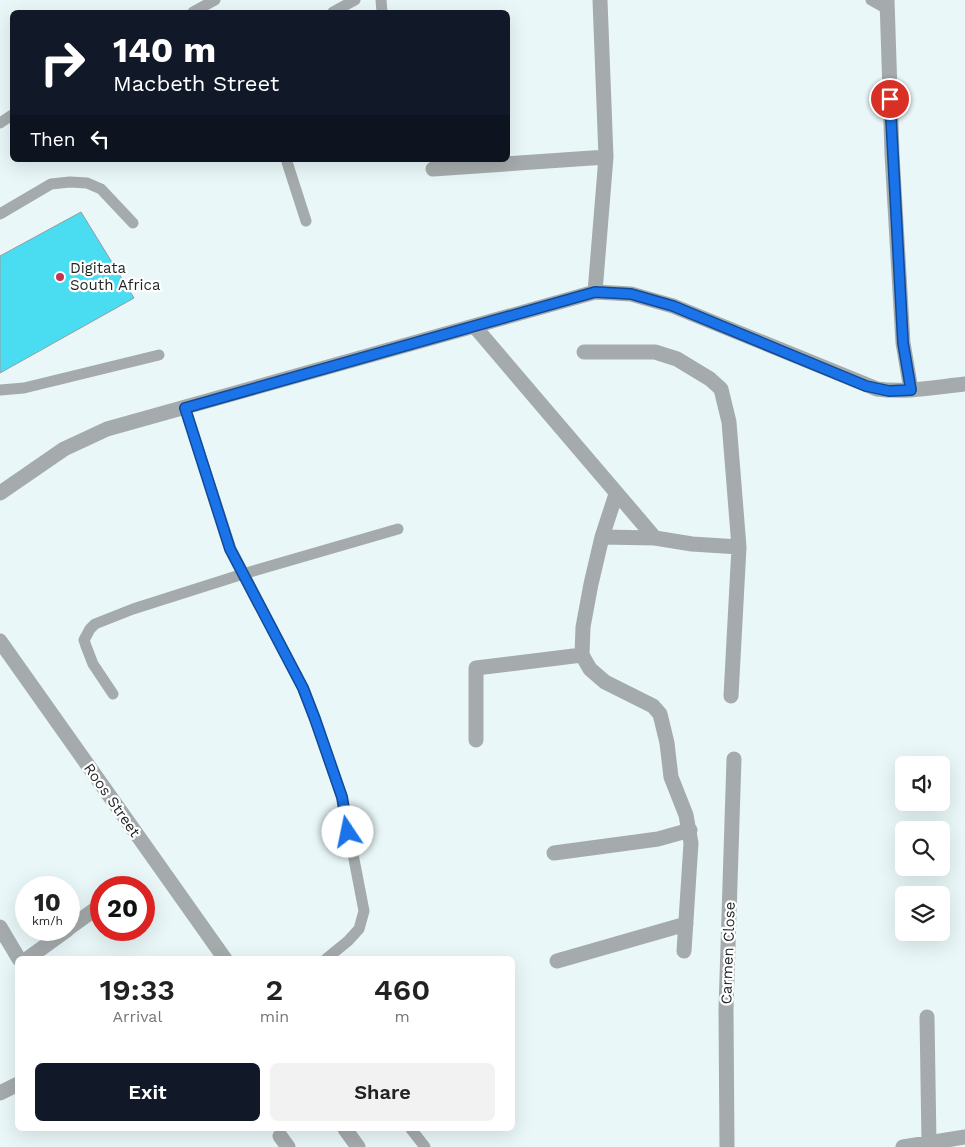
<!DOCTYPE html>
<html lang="en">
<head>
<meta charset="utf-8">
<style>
  :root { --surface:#fff; --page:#f2f2f2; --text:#222; --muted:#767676; --accent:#111827 }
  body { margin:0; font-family:"Work Sans",sans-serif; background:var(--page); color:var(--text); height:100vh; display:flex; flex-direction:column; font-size:19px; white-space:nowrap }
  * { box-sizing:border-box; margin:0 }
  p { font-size:16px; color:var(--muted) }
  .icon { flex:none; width:28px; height:28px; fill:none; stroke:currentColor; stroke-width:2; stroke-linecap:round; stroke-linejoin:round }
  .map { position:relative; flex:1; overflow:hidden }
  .panel { position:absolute; left:15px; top:956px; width:500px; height:175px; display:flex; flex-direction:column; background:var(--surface); border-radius:8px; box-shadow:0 5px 20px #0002 }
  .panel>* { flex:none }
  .hud { position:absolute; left:10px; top:10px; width:500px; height:152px; border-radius:8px; box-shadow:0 5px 20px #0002; background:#111827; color:#fff; overflow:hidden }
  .controls { position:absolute; left:895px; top:756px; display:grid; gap:10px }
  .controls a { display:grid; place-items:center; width:55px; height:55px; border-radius:8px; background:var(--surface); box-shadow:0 5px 20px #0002; font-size:25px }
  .speed { position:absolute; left:15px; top:876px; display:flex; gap:10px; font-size:25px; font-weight:700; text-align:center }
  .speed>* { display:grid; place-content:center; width:65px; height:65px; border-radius:50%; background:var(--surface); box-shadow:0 5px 20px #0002; line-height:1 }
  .speed small { font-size:12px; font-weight:400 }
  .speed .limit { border:8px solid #d22; background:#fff; color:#111 }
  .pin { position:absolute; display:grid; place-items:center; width:42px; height:42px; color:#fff; margin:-21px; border:2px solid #fff; border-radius:50%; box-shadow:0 1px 5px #0007 }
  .me { position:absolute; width:55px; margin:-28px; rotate:349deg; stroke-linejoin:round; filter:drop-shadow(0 0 4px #0008) }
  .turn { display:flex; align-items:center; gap:18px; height:105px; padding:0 20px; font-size:22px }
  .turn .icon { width:65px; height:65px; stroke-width:2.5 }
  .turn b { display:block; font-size:35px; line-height:42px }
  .then { display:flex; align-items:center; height:48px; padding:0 20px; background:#0003; gap:10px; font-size:19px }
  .eta { display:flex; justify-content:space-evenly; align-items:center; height:85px; text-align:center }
  .eta b { font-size:30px; font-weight:600; line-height:35px }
  .action { display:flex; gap:10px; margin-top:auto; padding:10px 20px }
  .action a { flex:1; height:58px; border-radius:8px; background:var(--accent); color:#fff; font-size:20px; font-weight:600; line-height:58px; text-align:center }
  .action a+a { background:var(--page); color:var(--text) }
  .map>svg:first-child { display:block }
</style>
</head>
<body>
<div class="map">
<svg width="965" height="1147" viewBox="0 0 965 1147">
  <rect width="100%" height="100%" fill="#e9f7f9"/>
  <path fill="#4addf1" stroke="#919ea0" d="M81,212L134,298L0,373V256Z"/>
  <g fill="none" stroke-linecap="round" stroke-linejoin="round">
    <path stroke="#a5abac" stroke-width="11" d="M381,0L382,12
      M871,0L887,9
      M193,12L215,0
      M333,12L355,0
      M0,123L12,115
      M288,160L287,162L306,221
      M0,214L51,184L70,182L87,183L101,189L133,223
      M0,390L24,388L159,355
      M185,408L231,549L303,688L315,719L342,797L364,911L359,929L348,941L326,959
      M113,694L93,664L86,646L84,640L90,629L95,624L133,609L243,574L398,529
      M411,1129L425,1147"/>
    <path stroke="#a5abac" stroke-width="15" d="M887,0L892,154L903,343L911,390
      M433,169L606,157
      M595,292L606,157L600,0
      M475,327L655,538L692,544L739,547
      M584,352H655L677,359L710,379L721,389L729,422L739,547L731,696
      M0,493L64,449L107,429L595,292L631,294L673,306L877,389C906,393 936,387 965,384
      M616,494L602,537L591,584L583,627L582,655L590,669L605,682L653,706L660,714L667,743L671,777L686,815L691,843L684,951
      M602,537L655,538
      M0,641L225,959
      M476,740V668L582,655
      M554,853L658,839L690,830
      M0,927L19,959
      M69,928L101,905
      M27,959L67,930
      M557,961L686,924
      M927,1017L929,1143
      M0,1093L18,1084
      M345,1129L358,1147
      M280,1136L288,1147
      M727,1147L726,1009L734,759
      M903,1147L965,1137"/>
  </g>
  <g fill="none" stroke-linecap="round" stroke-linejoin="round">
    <g stroke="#114b97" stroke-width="12">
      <path id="route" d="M348,832L342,797L315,719L303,688L230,549L185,408L595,292L631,294L673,306L866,386L889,391L911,390L903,343L890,99"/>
    </g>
    <use href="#route" stroke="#1a73e8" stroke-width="9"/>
  </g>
  <circle fill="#c33352" stroke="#fff" stroke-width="2" cx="60" cy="277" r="5"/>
  <g text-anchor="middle" stroke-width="4.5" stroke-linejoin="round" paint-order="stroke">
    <g font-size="15" fill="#1e2323" stroke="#fff" text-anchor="start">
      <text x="70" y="273">Digitata<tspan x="70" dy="17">South Africa</tspan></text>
    </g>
    <g font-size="15" fill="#1e2323" stroke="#fff">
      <text transform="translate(112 800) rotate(55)" y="5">Roos Street</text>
      <text transform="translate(728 953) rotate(-88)" y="5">Carmen Close</text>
    </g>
  </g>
</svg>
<div class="controls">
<a><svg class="icon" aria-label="sound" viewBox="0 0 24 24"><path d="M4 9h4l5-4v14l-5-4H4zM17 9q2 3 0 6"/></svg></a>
<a><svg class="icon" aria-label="search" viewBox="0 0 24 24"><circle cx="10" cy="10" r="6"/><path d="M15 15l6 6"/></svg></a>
<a><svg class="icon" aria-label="layers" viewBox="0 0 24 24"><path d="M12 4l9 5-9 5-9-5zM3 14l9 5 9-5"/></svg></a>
</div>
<div class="speed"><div>10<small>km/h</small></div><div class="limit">20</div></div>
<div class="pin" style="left:890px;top:99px;background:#d93025"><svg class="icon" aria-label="arrive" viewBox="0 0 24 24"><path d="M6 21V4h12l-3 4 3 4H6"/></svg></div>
<svg class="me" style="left:348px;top:832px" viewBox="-20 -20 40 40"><circle r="19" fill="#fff"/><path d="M0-13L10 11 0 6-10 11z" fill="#1a73e8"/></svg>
<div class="hud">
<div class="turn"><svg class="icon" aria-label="right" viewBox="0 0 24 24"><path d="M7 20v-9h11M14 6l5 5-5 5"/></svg><div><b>140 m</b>Macbeth Street</div></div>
<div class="then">Then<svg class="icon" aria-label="left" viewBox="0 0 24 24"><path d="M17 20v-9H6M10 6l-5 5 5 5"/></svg></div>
</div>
<section class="panel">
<div class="eta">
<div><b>19:33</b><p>Arrival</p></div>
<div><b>2</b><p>min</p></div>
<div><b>460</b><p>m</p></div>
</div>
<div class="action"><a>Exit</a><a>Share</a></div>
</section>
</div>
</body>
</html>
